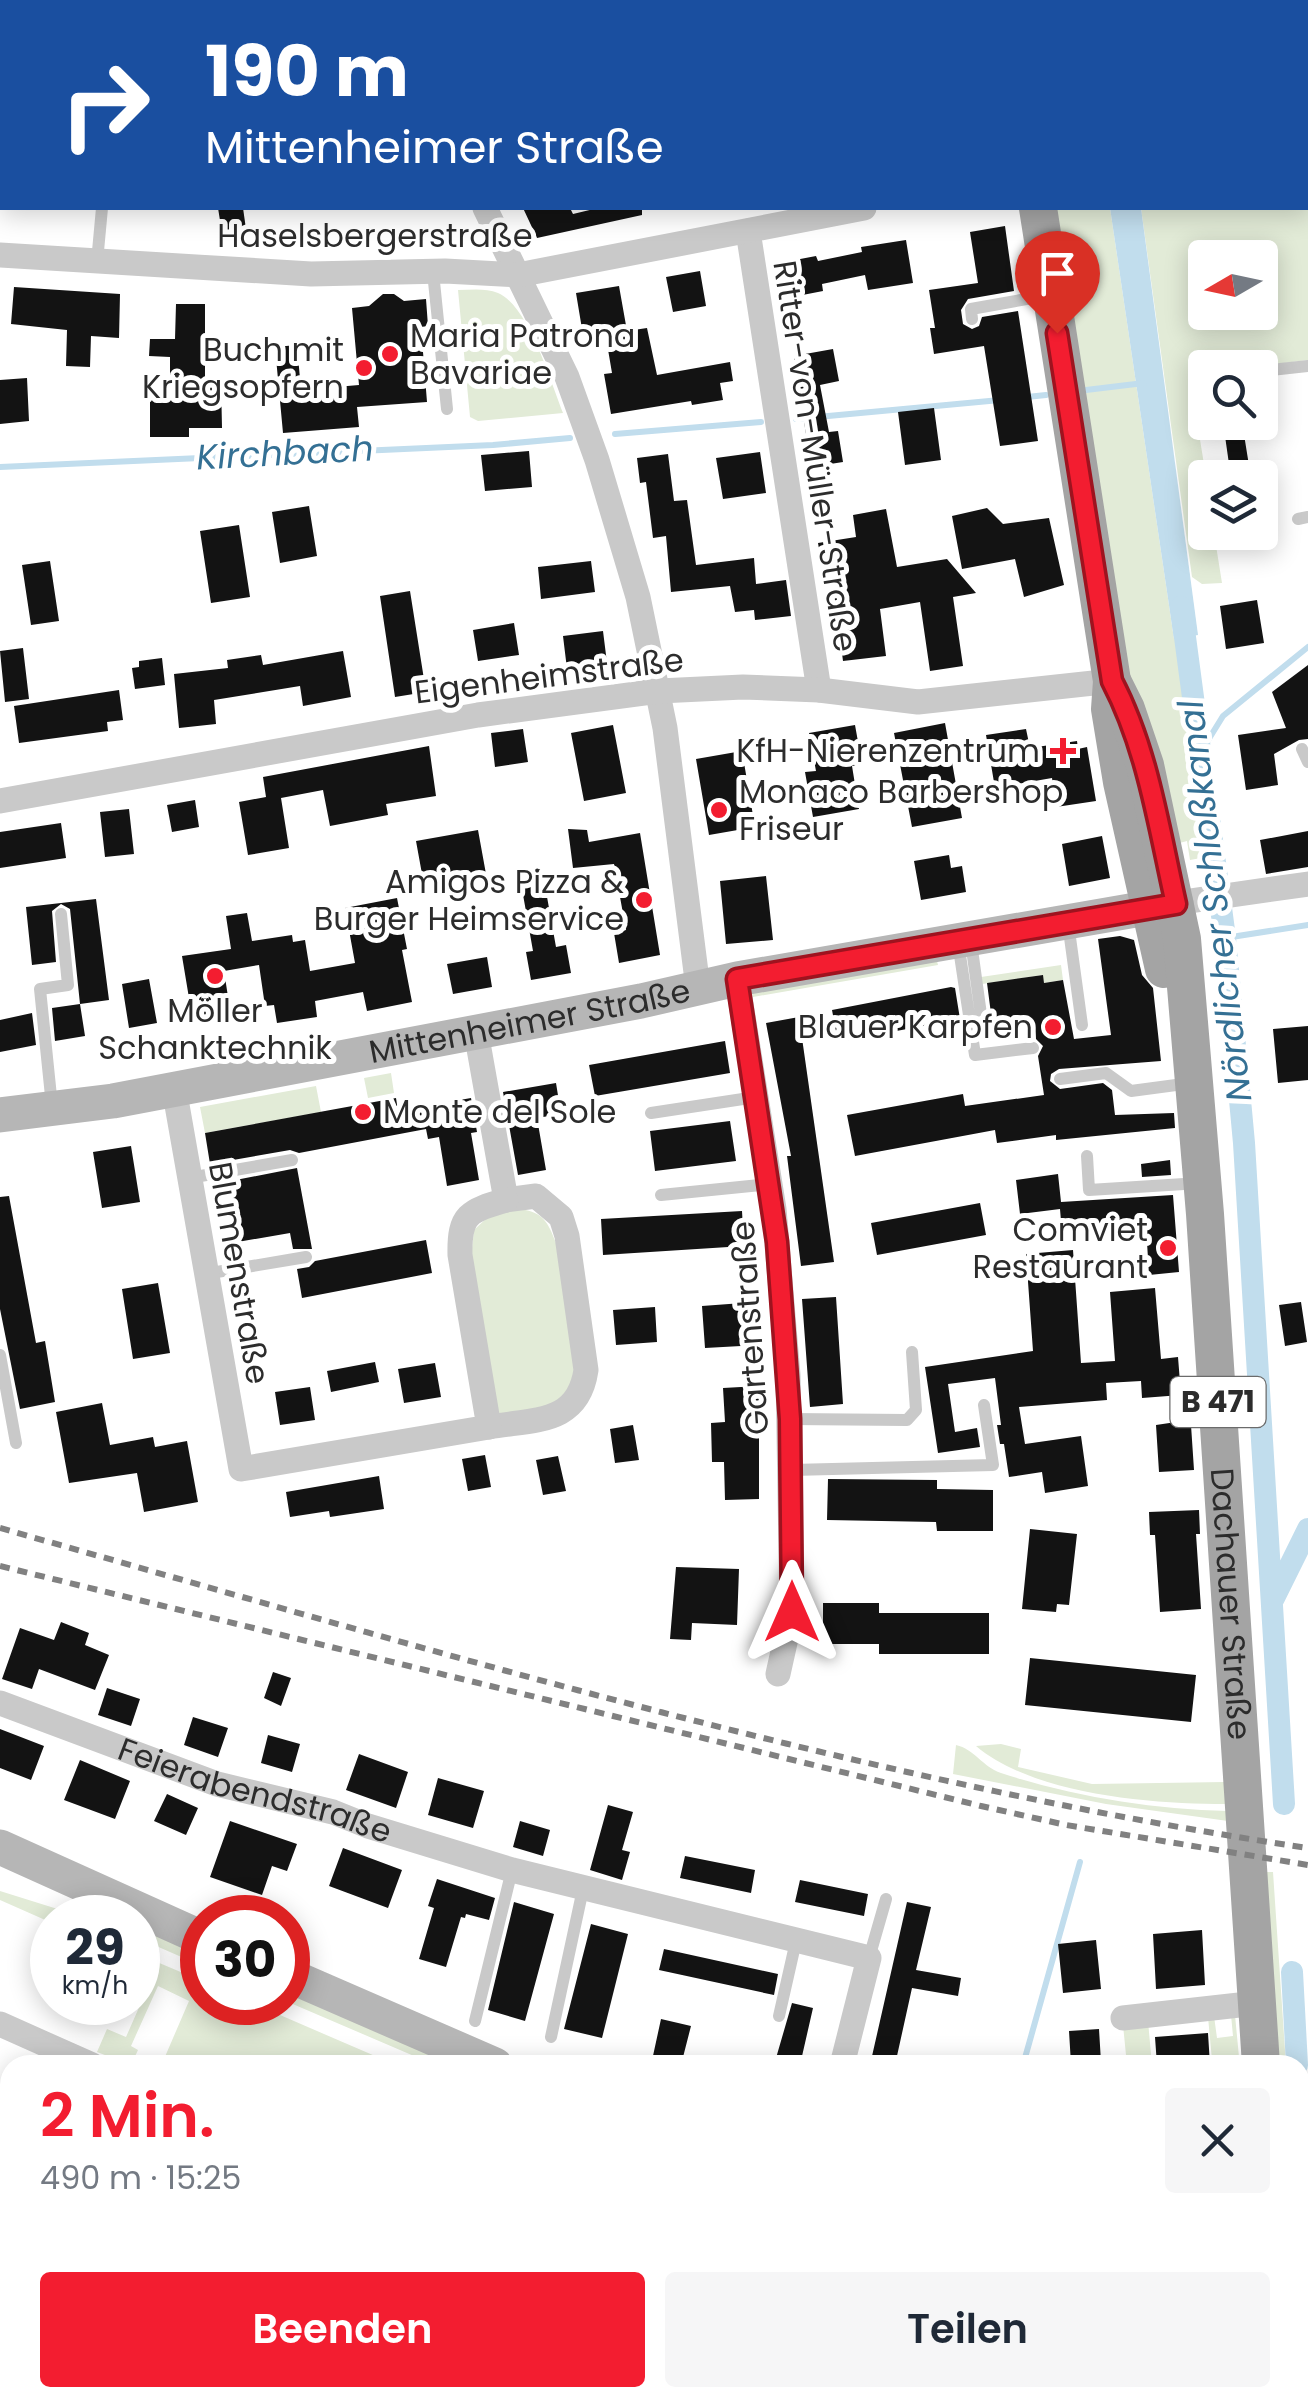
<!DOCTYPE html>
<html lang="de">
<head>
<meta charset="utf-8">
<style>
  :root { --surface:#fff; --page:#f6f6f7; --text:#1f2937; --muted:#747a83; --accent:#f31d30 }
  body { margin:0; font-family:Poppins,sans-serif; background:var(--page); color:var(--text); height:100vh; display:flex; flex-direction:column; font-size:38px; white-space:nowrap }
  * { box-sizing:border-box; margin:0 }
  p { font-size:32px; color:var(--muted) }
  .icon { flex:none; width:55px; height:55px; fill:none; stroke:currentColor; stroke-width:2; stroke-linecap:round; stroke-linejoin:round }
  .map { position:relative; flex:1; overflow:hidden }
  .drawer { position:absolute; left:0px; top:2055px; width:1310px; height:352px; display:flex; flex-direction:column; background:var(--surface); border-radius:30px 30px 0 0; box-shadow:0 5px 25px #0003 }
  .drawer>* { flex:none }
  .hud { position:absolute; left:0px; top:0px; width:1310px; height:210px; box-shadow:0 5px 25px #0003; background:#1a4fa0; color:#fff; overflow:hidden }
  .needle { width:65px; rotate:261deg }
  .controls { position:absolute; left:1188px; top:240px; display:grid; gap:20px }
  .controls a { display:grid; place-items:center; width:90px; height:90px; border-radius:10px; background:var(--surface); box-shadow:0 5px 25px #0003; font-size:50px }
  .speed { position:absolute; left:30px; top:1895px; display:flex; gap:20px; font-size:50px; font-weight:700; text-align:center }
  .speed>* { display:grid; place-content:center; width:130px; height:130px; border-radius:50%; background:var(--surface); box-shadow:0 5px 25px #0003; line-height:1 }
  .speed small { font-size:25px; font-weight:400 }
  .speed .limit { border:15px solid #d22; background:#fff; color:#111 }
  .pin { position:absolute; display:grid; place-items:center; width:85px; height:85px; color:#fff; margin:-102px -42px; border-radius:50% 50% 50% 0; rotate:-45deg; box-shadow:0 0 10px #0007 }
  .pin .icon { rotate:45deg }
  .me { position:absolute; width:110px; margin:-55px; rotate:0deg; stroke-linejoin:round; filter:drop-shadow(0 0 8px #0008) }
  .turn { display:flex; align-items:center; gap:35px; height:210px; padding:0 40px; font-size:45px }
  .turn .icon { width:130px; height:130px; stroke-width:2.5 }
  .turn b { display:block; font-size:70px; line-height:85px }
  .round { display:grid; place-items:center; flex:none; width:105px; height:105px; border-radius:10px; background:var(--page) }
  .summary { display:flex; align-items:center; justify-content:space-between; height:170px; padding:0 40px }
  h1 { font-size:60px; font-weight:600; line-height:75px; color:var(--accent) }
  .action { display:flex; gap:20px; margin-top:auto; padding:20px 40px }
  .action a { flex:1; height:115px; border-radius:10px; background:var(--accent); color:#fff; font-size:40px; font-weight:600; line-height:115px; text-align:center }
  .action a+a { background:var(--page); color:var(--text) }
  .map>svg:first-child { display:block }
</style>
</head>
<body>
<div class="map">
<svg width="1308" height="2406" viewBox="0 0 1308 2406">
  <rect width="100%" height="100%" fill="#fff"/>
  <path fill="#e2ebd7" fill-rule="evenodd" d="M1111,0H1308V360L1253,367L1205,368V374L1190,377L1206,477L1205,532L1214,533L1222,583L1202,584L1192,577L1141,208H1308V2ZM1205,258H1260V312H1205Z
    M1052,208H1110L1174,639L1186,637L1212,856L1190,860L1187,841L1172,845L1131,685Z
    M458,290C471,290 486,288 498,293C529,306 551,383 563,413L478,421L470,417Z
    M936,957L938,965L753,997L751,989Z
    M1061,965L1063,980L1044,983L1042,975L982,984L981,977Z
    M391,1073L394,1093L368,1098L364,1078Z
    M316,1086L321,1112L205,1133L200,1107Z
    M520,1209C543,1212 548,1222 556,1243L578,1380L548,1410L498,1414L470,1266L474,1230L490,1215Z
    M1001,1744L1021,1749L1018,1767L1092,1784L1225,1782L1226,1804C1152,1804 1034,1795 976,1746Z
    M956,1745C974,1749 983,1767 1001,1773C1074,1797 1151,1809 1228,1811V1821L1106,1804L953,1774Z
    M1260,1872H1273L1286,2065H1273Z
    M0,1891L83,1917L52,1918V1923L0,1900Z
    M138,1924L202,1952V1966L138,1938Z
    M138,1954L202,1981V2002L252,2003L396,2065H153L156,2057L164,2059L189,2001L158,1986L131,2046L138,2050L131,2065L97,2052L107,2029L126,2037L156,1969L138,1960Z
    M288,1988L466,2065H435L288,2002Z
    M1231,2015H1235L1239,2057L1212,2060L1208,2017L1214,2016L1217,2038L1233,2036Z
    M1148,2021L1152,2065H1127L1123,2025Z"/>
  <path fill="#c1dded" d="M1110,208H1141L1198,635L1174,639Z"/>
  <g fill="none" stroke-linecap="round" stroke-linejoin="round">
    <path stroke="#c1dded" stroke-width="6" d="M1086,390L1144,383
      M1027,397L1046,395
      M796,419L1000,400
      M615,434L761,422
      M0,467L493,445L570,438
      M1202,750L1223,716L1308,647
      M1225,938L1308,925
      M1023,2065L1080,1862"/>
    <path stroke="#c1dded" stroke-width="22" d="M1181,607L1225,938L1244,1143L1284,1804
      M1274,1598L1308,1529
      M1292,1972L1297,2065
      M1300,2120L1306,2239"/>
  </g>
  <path fill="#131313" d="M218,208H243L246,229L222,233Z
    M523,208H570L573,214L598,208H642V215L537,238Z
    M1005,226L1014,291L968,299L961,310L963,324L972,329L979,326L982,317L1018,311L1038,441L1000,446L984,346L934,354L930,328H935L929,290L978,283L970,232Z
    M906,240L913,283L868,290L865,275L822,284L823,291L782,299L774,264L816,256L818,261L862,252L861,247Z
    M700,271L706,306L673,312L666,277Z
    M619,286L627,331L647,328L657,375L730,362L733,381L720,383L723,400L692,405L691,401L611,414L604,374L612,373L604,326L582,329L576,293Z
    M14,287L120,294L119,338L91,336L90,367L66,366L67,330L11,324Z
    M383,294H394L404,301L426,299L428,326L421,327L427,402L357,407L359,427L283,433L275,347L297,345L301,390L359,385L352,308L369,306Z
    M176,304H205V381H221L222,428H189V437H150V399H170V357L149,356L150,339H175Z
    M833,349L839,381L820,385L829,432L838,431L843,462L811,467L794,356Z
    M27,378L29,421L0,424V380Z
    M934,408L941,460L905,465L898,412Z
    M1223,422H1242L1251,478H1231Z
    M529,451L532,487L485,491L481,455Z
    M760,452L766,493L723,499L716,458Z
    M668,454L674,501L687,500L696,565L754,558L756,584L786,580L791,616L755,620L754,610L735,612L730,586L671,592L666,536L653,538L646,482L640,483L637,458Z
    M309,506L317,556L280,563L272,512Z
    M987,508L1003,524L1049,518L1064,585L1024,597L1015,559L962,569L952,516Z
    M886,509L897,567L947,559L976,593L953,597L963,666L930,671L920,602L880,609L886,656L843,661L831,570L823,572L818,543L856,537L853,515Z
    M239,525L250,597L211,603L200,531Z
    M50,561L59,621L31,625L22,565Z
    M591,561L595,592L541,599L538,567Z
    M410,591L426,692L395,697L380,596Z
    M1257,600L1264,643L1226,649L1220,606Z
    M514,623L519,655L478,661L473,630Z
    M603,631L607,663L567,669L563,636Z
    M23,648L29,699L5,702L0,651Z
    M343,651L351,697L303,706L300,686L214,700L216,724L179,728L174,674L228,668L227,660L261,655L263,665Z
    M162,658L165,685L135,689L132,668L139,667V661Z
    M1308,665V739L1299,740L1274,754L1278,785L1246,790L1238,735L1286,728L1272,692Z
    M119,690L123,720L107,722L108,731L19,743L14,706Z
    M945,723L962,818L912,827L894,733Z
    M613,725L626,793L584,801L571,733Z
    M855,725L862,764L852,766L859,809L813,817L805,772L816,771L809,733Z
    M523,729L528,762L495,767L491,733Z
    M1026,729L1030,748L1077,741L1078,749L1087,747L1096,801L1056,807L1052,778L995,788L986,735Z
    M429,746L436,796L386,804L388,815L330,826L323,790L281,798L289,848L248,855L239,802L266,797L263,777Z
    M742,751L755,827L709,835L696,759Z
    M195,800L199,827L172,832L167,805Z
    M129,809L134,854L105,857L100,812Z
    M61,823L66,858L0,868V832Z
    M568,829L587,830L589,842L640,833L660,955L619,963L614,933L626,930L614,864L573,868Z
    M478,830L486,874L424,885L416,841Z
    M1308,831V867L1266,874L1260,840Z
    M1102,836L1110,878L1069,886L1062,844Z
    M949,855L951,868L962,866L966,892L921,900L914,861Z
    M542,869L556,947L566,945L571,973L531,980L526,952L533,951L519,872Z
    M766,876L773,940L726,944L720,881Z
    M397,898L407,949L402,950L412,1002L367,1011L363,992L315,1001L317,1017L277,1023L274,1005L265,1006L259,965L224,971L231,1016L193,1022L182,956L231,949L226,916L247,913L252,941L292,935L293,942L305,940L310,971L355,963L345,908Z
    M96,899L109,1000L80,1004L70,909L61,904L52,911L56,962L32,965L26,907Z
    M1120,936L1134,940L1142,975L1153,988L1161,1061L1059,1069L1051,1074L1050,1081L1060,1089L1103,1083L1112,1090L1115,1115L1174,1113L1175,1128L1056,1140V1135L997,1143L995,1130L855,1156L847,1115L963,1094L965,1106L1044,1095L1038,1056L1043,1046L1036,1039L1034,1024L993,1029L987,983L1043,975L1044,983L1063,980L1074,1039L1111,1035L1098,939Z
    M487,957L492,987L453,994L447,964Z
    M149,979L157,1023L129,1028L122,984Z
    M951,987L955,988L960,1019L838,1042L832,1010Z
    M80,1004L85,1036L55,1041L52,1008Z
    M32,1013L36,1045L0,1052V1020Z
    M799,1017L834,1262L801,1266L787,1156H791L766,1023Z
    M1308,1026V1080L1278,1083L1273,1029Z
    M725,1041L730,1073L595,1096L589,1065Z
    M556,1083L561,1114L537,1118L546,1170L518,1175L503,1092Z
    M396,1098L398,1111L471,1098L477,1132L471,1133L479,1180L447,1186L439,1137L428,1139L426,1129L299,1153L290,1150L210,1164L205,1133Z
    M730,1121L736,1161L655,1171L650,1131Z
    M131,1146L140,1202L102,1208L93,1152Z
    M1170,1160L1171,1175L1142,1177L1141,1164Z
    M297,1168L312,1249H293L290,1233L226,1244L215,1184Z
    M1058,1174L1061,1202L1173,1195L1179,1272L1149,1275L1146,1226L1062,1233L1060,1209L1020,1214L1016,1180Z
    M9,1196L36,1343L45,1341L55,1402L20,1409L0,1309V1197Z
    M980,1203L986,1235L877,1255L871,1223Z
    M742,1211L744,1246L603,1255L601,1219Z
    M426,1240L432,1273L302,1298L297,1269L309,1267L315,1261Z
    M1073,1250L1081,1363L1115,1361L1110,1292L1155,1288L1161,1359L1178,1357L1181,1395L1142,1398L1141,1381L1106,1383L1107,1400L1019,1407L1025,1444L1081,1436L1088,1486L1045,1493L1042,1472L1009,1477L1004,1444H1000L997,1425H1001L995,1378L948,1384L955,1432L977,1428L980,1447L938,1453L925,1367L1033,1351L1026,1254Z
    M158,1283L170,1353L133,1359L122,1289Z
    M836,1297L843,1404L810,1407L802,1299Z
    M756,1302L759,1345L705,1348L702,1306Z
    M1301,1302L1307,1342L1285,1346L1279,1305Z
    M655,1307L657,1342L616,1345L613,1310Z
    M375,1362L379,1382L331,1392L327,1371Z
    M435,1363L441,1397L404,1403L398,1369Z
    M759,1386V1499L725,1500L724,1462H712L711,1423L725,1422L723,1388Z
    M310,1387L315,1420L280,1425L275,1392Z
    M102,1403L110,1445L153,1437L155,1447L187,1441L198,1502L144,1512L137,1473L69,1483L56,1412Z
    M1183,1421V1426L1191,1425L1194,1470L1159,1472L1156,1425Z
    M633,1425L639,1460L615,1463L610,1429Z
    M485,1455L491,1487L468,1491L462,1459Z
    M558,1456L566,1491L543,1495L536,1460Z
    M379,1476L384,1509L330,1517L329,1511L290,1517L286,1492Z
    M828,1479L937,1480V1489L993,1490V1531H937L936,1522L827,1520Z
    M1199,1510L1200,1534H1196L1201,1609L1160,1612L1155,1535H1150L1149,1512Z
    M1030,1529L1077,1534L1069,1605L1057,1604L1056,1612L1022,1609Z
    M676,1567L739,1569L737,1625L692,1623L691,1640L670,1639Z
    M823,1603H879V1613H989V1654H879V1644H823Z
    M61,1622L89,1633L85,1645L109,1655L95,1690L39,1669L32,1689L2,1679L20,1628L54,1640Z
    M1030,1658L1196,1675L1191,1722L1025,1705Z
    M273,1672L291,1678L281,1706L264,1698Z
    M107,1688L140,1699L131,1726L98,1715Z
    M193,1717L228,1728L218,1757L184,1745Z
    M0,1729L44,1746L31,1780L0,1768Z
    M268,1735L300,1744L292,1772L261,1763Z
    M359,1754L408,1772L396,1808L346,1790Z
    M80,1760L130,1781L115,1819L64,1800Z
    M438,1778L484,1791L473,1828L428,1815Z
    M167,1794L198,1808L186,1835L154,1821Z
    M608,1805L633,1812L622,1850L630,1852L622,1880L590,1870Z
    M230,1821L297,1844L287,1871L272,1866L262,1895L210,1877Z
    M520,1821L550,1830L543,1856L513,1847Z
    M343,1848L402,1870L388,1908L329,1886Z
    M685,1856L755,1870L751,1893L680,1878Z
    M437,1879L495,1898L489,1920L466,1914L465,1918L461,1917L446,1967L419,1959L434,1908L428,1906Z
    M800,1880L868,1894L864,1916L795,1902Z
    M514,1902L554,1914L525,2021L488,2010Z
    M907,1902L931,1907L916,1970L961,1978L958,1996L912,1988L895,2065H870Z
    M591,1924L628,1934L602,2038L564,2029Z
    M1202,1930L1205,1985L1156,1989L1153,1934Z
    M1096,1940L1101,1989L1063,1993L1058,1944Z
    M664,1949L778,1974L774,1995L659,1970Z
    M792,2003L813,2008L800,2065H774Z
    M661,2019L691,2026L681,2065H651Z
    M1099,2029L1101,2062L1071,2064L1069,2031Z
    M1208,2033L1210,2065H1157L1155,2037Z"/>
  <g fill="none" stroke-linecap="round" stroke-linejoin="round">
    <path stroke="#c9c9c9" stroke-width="12" d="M950,0L953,2
      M97,262L102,208
      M433,272L447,409
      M972,319L971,309L1049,295
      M1271,370L1308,366
      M1298,519L1308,517
      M1302,749L1308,762
      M1068,923L1082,1025
      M958,942L975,1055L1033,1048
      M971,942L983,1029
      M1060,1079L1106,1073L1131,1091L1191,1083
      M52,1106L40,989L68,985L61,914
      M651,1113L756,1097
      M1087,1156L1089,1190L1200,1183
      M189,1178L292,1160
      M661,1195L770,1184
      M205,1274L306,1257
      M0,1355L16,1443
      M790,1419L907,1420L916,1410L912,1352
      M792,1470L993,1465L984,1405
      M869,1958L886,1899
      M779,2016L796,1941
      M475,2021L512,1870
      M551,2037L583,1889
      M119,2398L120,2406
      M156,2406L221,2398
      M520,2406L521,2398"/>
    <g stroke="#c9c9c9" stroke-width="25">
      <path d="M348,0L350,2"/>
      <path d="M485,208L567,377L597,460L638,597L665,728L698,988"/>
      <path d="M748,231L819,690"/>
      <path d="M0,255L311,274L445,271L518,275L864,208"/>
      <path d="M0,801L478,715L659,691L743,687L819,690L918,702L1112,681"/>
      <path d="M1176,903L1308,884"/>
      <path d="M737,979L774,1209L788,1375L792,1611L778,1674"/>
      <path d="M476,1032L506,1200L536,1196L561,1217L567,1236L586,1370C578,1425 534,1419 489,1427"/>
      <path d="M174,1088L241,1469L489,1427L460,1255C459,1214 469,1211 506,1200"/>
      <path id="s1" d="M0,1703L217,1784L333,1812L368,1826L512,1870L869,1958L842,2065"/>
      <path d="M1123,2018L1257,2003"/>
      <path d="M0,2024L92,2065"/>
      <path d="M573,2398L615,2406"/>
      <path d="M293,2406L295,2398"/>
      <path d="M762,2406L764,2398"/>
      <path d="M1090,2406L1092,2400"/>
    </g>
    <g stroke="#b6b6b6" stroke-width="35">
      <path id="s2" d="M0,1115L113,1101L641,1001L737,979L1176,903"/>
      <path d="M0,1847L202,1938"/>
      <path d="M288,1975L495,2065"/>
      <path d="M1300,2268L1308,2269"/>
    </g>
    <g stroke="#a4a4a4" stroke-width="38">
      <path d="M885,0L888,2"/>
      <path d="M1038,208L1112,681L1110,709L1122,782L1164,969"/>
      <path id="s3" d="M1112,681L1126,709L1145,765L1182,939L1205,1214L1261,2065"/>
      <path d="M1283,2398V2406"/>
    </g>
    <path stroke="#818181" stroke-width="6" stroke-dasharray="10 8" stroke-linecap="butt" d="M0,1528C432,1650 863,1782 1308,1848
      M0,1566L981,1806L1066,1825L1308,1865"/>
  </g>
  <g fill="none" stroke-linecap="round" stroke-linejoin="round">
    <g stroke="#9e131f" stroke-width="25">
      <path id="route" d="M792,1612L790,1419L777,1242L737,979L1176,904C1159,829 1148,750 1112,681L1057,333"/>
    </g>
    <use href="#route" stroke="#f31d30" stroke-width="18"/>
  </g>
  <g fill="#f31d30" stroke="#fff" stroke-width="4">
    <circle cx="390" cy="354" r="10"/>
    <circle cx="364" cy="368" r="10"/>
    <path d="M1058 736h10v10h10v10h-10v10h-10v-10h-10v-10h10z"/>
    <circle cx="719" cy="810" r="10"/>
    <circle cx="644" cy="900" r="10"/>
    <circle cx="215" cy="976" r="10"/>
    <circle cx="1053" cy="1027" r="10"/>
    <circle cx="363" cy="1112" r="10"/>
    <circle cx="1168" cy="1248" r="10"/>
  </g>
  <g text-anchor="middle" stroke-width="10" stroke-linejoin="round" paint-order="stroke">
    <rect fill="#fff" stroke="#6b6b6b" stroke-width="2.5" x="1170.5" y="1377" width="95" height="50" rx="8"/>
    <g font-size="30" font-weight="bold" fill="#2c2c2c">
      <text x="1218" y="1412">B 471</text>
    </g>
    <g font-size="32" fill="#2c2c2c" stroke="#fff">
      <text x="375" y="247">Haselsbergerstraße</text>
      <text transform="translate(815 456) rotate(81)" y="11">Ritter-von-Müller-Straße</text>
      <text transform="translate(549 676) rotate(-7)" y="11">Eigenheimstraße</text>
      <text dy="11" stroke="none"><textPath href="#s2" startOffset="538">Mittenheimer Straße</textPath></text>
      <text transform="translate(239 1273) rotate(80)" y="11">Blumenstraße</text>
      <text transform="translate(750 1328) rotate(-94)" y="11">Gartenstraße</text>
      <text dy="11" stroke="none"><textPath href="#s3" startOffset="935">Dachauer Straße</textPath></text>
      <text dy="11" stroke="none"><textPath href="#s1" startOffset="270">Feierabendstraße</textPath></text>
    </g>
    <g font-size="32" fill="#2c2c2c" stroke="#fff" text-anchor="end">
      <text x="410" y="347" text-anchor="start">Maria Patrona<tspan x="410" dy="37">Bavariae</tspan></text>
      <text x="344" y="361">Buch mit<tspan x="344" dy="37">Kriegsopfern</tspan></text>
      <text x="1040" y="762">KfH-Nierenzentrum</text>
      <text x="739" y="803" text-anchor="start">Monaco Barbershop<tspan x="739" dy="37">Friseur</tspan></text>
      <text x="624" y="893">Amigos Pizza &amp;<tspan x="624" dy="37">Burger Heimservice</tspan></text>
      <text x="215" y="1022" text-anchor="middle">Möller<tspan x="215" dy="37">Schanktechnik</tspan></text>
      <text x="1033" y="1038">Blauer Karpfen</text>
      <text x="383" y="1123" text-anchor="start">Monte del Sole</text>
      <text x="1148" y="1241">Comviet<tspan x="1148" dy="37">Restaurant</tspan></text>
    </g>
    <g font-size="35" font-style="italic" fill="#347094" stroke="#fff">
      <text transform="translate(285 453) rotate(-3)" y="12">Kirchbach</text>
      <text transform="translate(1215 901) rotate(-97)" y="12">Nördlicher Schloßkanal</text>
    </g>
  </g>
</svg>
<div class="controls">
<a><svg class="needle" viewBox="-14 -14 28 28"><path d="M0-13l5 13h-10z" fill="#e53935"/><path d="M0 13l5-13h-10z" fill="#747a83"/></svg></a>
<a><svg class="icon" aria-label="search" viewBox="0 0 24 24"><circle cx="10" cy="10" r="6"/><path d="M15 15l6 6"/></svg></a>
<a><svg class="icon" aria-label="layers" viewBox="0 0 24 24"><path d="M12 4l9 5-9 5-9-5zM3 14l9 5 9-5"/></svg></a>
</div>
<div class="speed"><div>29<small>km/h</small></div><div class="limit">30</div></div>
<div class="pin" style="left:1057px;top:333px;background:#d93025"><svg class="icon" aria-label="arrive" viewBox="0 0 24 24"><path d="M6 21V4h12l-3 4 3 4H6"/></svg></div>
<svg class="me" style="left:792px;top:1612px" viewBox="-20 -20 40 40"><path d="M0-17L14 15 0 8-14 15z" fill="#f31d30" stroke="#fff" stroke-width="4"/></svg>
<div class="hud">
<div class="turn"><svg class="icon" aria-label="right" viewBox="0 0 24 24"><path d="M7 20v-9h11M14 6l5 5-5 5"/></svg><div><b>190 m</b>Mittenheimer Straße</div></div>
</div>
<section class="drawer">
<div class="summary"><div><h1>2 Min.</h1><p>490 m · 15:25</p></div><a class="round"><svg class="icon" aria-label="close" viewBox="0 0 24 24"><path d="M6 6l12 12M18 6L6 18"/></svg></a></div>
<div class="action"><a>Beenden</a><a>Teilen</a></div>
</section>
</div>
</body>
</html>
